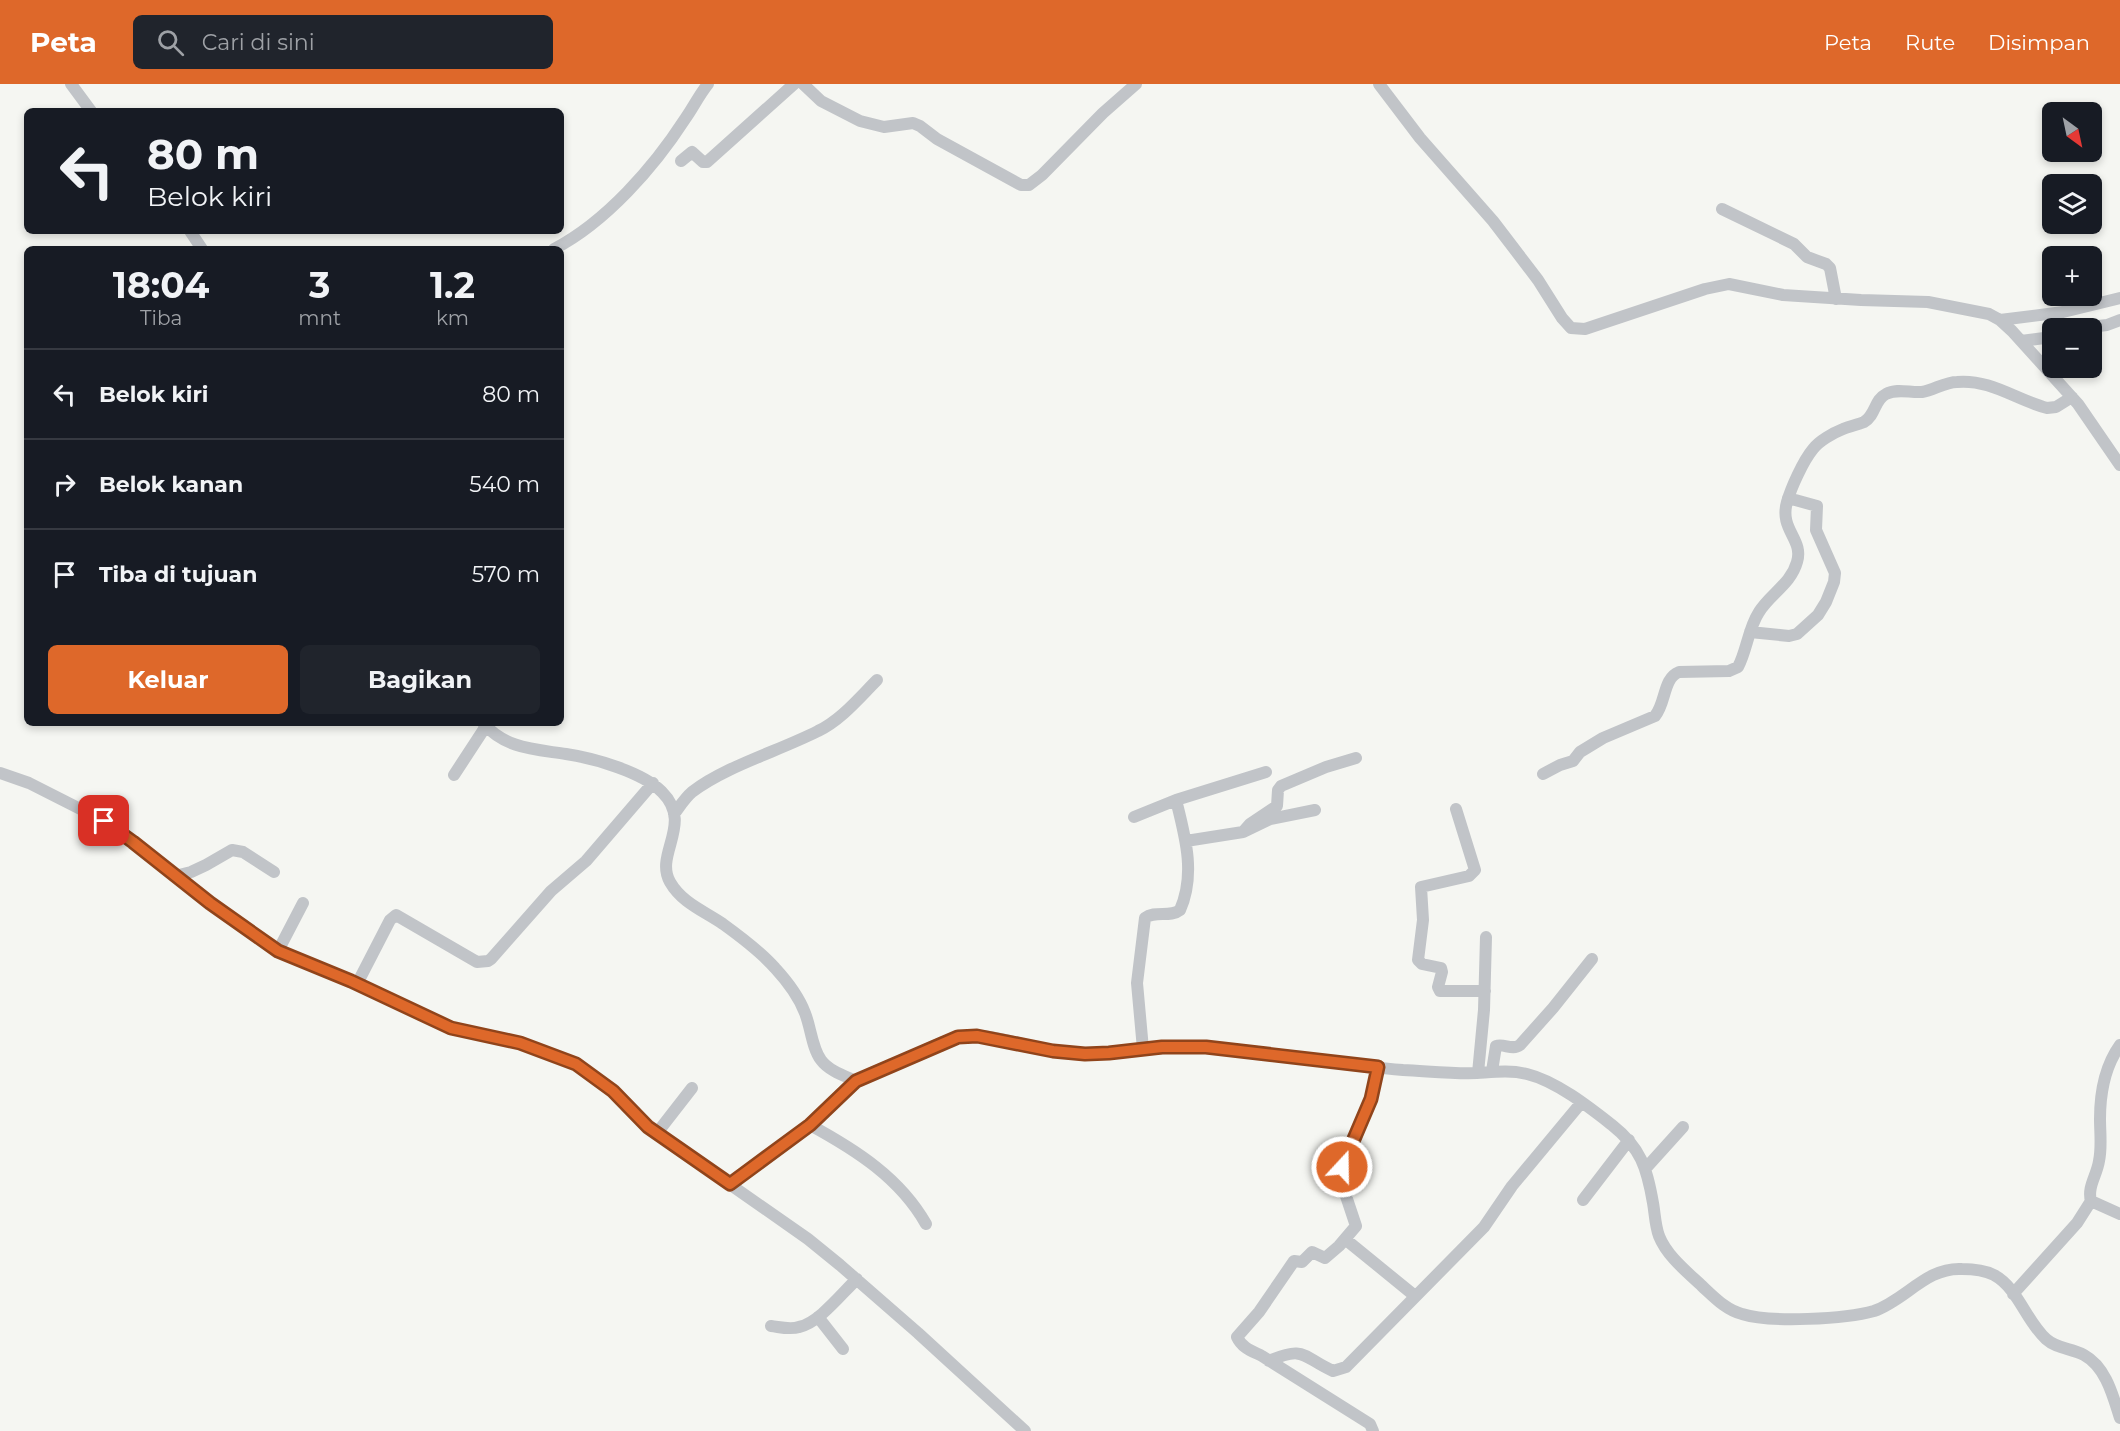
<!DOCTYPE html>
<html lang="id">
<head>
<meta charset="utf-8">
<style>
  :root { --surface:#171b24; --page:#20242c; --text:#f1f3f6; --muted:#9ea1a6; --line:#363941; --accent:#de682a }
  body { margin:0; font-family:Montserrat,sans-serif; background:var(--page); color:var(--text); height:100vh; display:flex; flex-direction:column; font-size:22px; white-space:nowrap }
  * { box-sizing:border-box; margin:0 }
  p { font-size:20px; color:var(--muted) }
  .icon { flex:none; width:33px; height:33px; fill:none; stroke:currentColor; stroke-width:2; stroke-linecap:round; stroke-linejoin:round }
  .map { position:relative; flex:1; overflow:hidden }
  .side { position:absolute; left:24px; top:162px; width:540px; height:480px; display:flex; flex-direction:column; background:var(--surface); border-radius:9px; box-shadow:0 3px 9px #0003 }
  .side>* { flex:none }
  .guide { position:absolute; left:24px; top:24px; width:540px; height:126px; border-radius:9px; box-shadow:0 3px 9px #0003; background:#171b24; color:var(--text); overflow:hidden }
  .needle { width:39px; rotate:147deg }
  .tools { position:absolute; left:2042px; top:18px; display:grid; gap:12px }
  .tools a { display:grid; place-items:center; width:60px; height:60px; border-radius:9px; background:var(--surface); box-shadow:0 3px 9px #0003; font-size:30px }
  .pin { position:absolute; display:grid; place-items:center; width:51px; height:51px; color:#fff; margin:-26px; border-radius:12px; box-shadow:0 3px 9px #0006 }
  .me { position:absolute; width:66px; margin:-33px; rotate:21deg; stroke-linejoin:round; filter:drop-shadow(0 0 4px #0008) }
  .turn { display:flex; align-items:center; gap:21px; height:126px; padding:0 24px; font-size:27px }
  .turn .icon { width:78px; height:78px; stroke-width:2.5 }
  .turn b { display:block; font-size:42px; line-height:51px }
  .eta { display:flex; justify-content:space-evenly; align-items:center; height:102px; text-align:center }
  .eta b { font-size:36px; font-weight:700; line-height:42px }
  .primary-button { display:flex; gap:12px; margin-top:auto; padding:12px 24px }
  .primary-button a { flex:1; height:69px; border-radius:9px; background:var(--accent); color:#fff; font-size:24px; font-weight:700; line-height:69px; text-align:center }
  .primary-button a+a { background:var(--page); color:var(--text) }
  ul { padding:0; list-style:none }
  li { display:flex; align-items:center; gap:18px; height:90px; padding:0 24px; border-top:2px solid var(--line) }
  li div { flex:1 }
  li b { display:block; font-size:22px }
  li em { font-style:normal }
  header { display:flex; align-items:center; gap:36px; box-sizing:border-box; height:84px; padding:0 30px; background:var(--accent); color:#fff }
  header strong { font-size:28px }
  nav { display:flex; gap:33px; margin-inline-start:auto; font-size:21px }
  .search { width:420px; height:54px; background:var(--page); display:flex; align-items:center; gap:15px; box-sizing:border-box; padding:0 21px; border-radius:9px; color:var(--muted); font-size:22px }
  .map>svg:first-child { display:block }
</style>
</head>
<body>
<header>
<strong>Peta</strong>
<div class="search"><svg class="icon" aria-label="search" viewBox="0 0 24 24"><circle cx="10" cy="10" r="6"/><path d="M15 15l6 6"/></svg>Cari di sini</div>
<nav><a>Peta</a><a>Rute</a><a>Disimpan</a></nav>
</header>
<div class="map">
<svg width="2120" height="1347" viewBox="0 0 2120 1347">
  <rect width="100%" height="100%" fill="#f5f6f2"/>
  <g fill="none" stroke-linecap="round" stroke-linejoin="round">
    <path stroke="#c1c4c8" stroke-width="12" d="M71,0L91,27
      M803,0L821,17L860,37L884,43L913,39L920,42L937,55L1021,101H1029L1042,91L1103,29L1136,0
      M1379,0L1420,54L1493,137L1538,196L1562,234L1571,244L1585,245L1705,205L1729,200L1783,211L1861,216L1928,218L1989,230L2000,236L2012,247L2078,320L2120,381
      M681,77L692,68L703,78H707L794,0
      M1722,125L1794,160L1807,173L1826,180L1830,184L1836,215
      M190,147L202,165
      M554,165C606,138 654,83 685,35C693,24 699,11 708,0
      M2000,236L2063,228L2120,214
      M2082,244L2107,241L2120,236
      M2021,257L2052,253
      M1750,548L1789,552L1797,550L1818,531L1826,518L1834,498L1835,489L1816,446L1817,422L1788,414
      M483,639C506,665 534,665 566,670C593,674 643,688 662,708C694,740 654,770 670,798C682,819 704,827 723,840C741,853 760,867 775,884C787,897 799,913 805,929C811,944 812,964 821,976C829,987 845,992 856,997
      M0,689L29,699L104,737L133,758L210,819L278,867L351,897L451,944L520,959L576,980L613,1007L648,1043L808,1155L840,1181L918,1249L1025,1347
      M1543,690L1560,681L1573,677L1580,668L1603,654L1655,632C1666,619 1663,594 1679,588L1729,587L1738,583C1747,566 1748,545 1759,528C1770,510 1791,500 1797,478C1804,455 1779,446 1787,418C1791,404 1803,377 1813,365C1819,357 1833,349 1843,345C1850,342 1857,341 1864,338C1876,331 1874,316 1886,310C1897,304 1910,309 1922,308C1934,306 1945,298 1957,298C1991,295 2016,316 2047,324L2056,323L2072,313
      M454,691L486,642
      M1456,725L1475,786L1469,792L1421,803L1423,836L1418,876L1422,880L1441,884L1442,888L1438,903L1440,907H1485
      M674,730C680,722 685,714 692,708C726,682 779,667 818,647C841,636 859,614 877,596
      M1134,733L1176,716L1266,688
      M1243,748L1250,740L1277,722L1278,706L1281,702L1326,683L1356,674
      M1186,757L1243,748L1270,735L1315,726
      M175,792L191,788L206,781L232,766L243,768L274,788
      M278,867L303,819
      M357,900L390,836L396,831L477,878L488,877L491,875L551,807L586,777L653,699
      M1143,965L1137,899L1145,834C1155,826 1170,834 1180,826C1196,790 1185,752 1176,716
      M1492,987L1496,962C1504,959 1512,967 1520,961L1553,924L1592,875
      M1478,989L1484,926L1486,853
      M810,1041C856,1066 900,1094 926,1140
      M657,1049L692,1004
      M1646,1084L1683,1043
      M730,1100C757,1080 785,1062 810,1041C827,1027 841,1008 859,996C873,987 889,982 904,976C922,968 939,958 958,953C984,947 1021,961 1048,966C1058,968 1070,969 1081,969C1122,971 1163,961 1205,963C1271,967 1337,981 1403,986C1427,987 1453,990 1477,989C1494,988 1510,986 1527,990C1556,997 1589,1023 1612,1041C1641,1064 1647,1084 1653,1119C1655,1130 1655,1141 1659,1152C1667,1172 1686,1187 1702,1202C1714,1213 1726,1226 1742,1230C1770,1239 1846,1235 1874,1227C1906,1216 1926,1183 1962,1185C1973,1185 1984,1186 1994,1191C2018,1204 2026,1237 2046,1255C2057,1265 2071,1264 2084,1271C2106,1283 2113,1312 2120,1334
      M1583,1116L1629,1056
      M2091,1117L2120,1130
      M1345,1155L1415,1212
      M2013,1210L2077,1139L2091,1117C2087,1103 2097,1091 2099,1077C2102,1063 2100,1049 2100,1035C2100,1010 2105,982 2120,961
      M818,1233L843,1265
      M771,1242C780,1243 790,1246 799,1243C819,1239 842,1209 857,1195
      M1269,1277C1305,1261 1302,1273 1333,1287L1346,1283L1484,1143L1512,1102L1581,1019
      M1373,1347L1370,1340L1262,1272C1252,1267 1242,1264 1237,1253L1259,1228L1294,1177L1302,1178L1312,1168L1325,1174L1339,1162L1356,1142L1346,1112L1352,1096L1342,1082L1371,1015L1378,983"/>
  </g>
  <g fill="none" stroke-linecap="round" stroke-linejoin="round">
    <g stroke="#90441b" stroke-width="15">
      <path id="route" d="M104,737L133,758L210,819L278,867L351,897L451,944L520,959L576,980L613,1007L648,1043L730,1100L810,1041L856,997L958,953L977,952L1053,967L1085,970L1109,969L1162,963H1206L1378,983L1371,1015L1342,1083"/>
    </g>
    <use href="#route" stroke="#de682a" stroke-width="10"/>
  </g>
</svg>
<div class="tools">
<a><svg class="needle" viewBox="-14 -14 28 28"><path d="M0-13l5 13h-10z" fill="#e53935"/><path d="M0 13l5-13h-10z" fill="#9ea1a6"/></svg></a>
<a><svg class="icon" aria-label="layers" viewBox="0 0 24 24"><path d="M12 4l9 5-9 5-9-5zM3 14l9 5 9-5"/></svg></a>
<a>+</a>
<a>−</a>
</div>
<div class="pin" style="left:104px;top:737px;background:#d93025"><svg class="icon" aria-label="arrive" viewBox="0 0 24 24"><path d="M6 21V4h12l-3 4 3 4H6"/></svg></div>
<svg class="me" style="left:1342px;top:1083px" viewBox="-20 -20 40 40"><circle r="17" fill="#de682a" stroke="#fff" stroke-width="3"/><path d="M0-11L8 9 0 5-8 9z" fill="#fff"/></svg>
<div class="guide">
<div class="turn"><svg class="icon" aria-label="left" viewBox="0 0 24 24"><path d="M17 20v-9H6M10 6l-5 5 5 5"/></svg><div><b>80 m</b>Belok kiri</div></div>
</div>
<section class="side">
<div class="eta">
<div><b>18:04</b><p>Tiba</p></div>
<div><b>3</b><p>mnt</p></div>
<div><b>1.2</b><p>km</p></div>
</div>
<ul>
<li><svg class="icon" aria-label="left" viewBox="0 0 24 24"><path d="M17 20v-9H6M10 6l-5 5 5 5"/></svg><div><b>Belok kiri</b></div><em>80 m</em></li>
<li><svg class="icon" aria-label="right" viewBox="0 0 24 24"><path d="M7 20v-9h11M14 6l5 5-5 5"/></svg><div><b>Belok kanan</b></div><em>540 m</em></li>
<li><svg class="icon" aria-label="arrive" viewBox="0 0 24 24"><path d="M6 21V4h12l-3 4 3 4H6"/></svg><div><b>Tiba di tujuan</b></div><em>570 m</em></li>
</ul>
<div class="primary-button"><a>Keluar</a><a>Bagikan</a></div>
</section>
</div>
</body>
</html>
